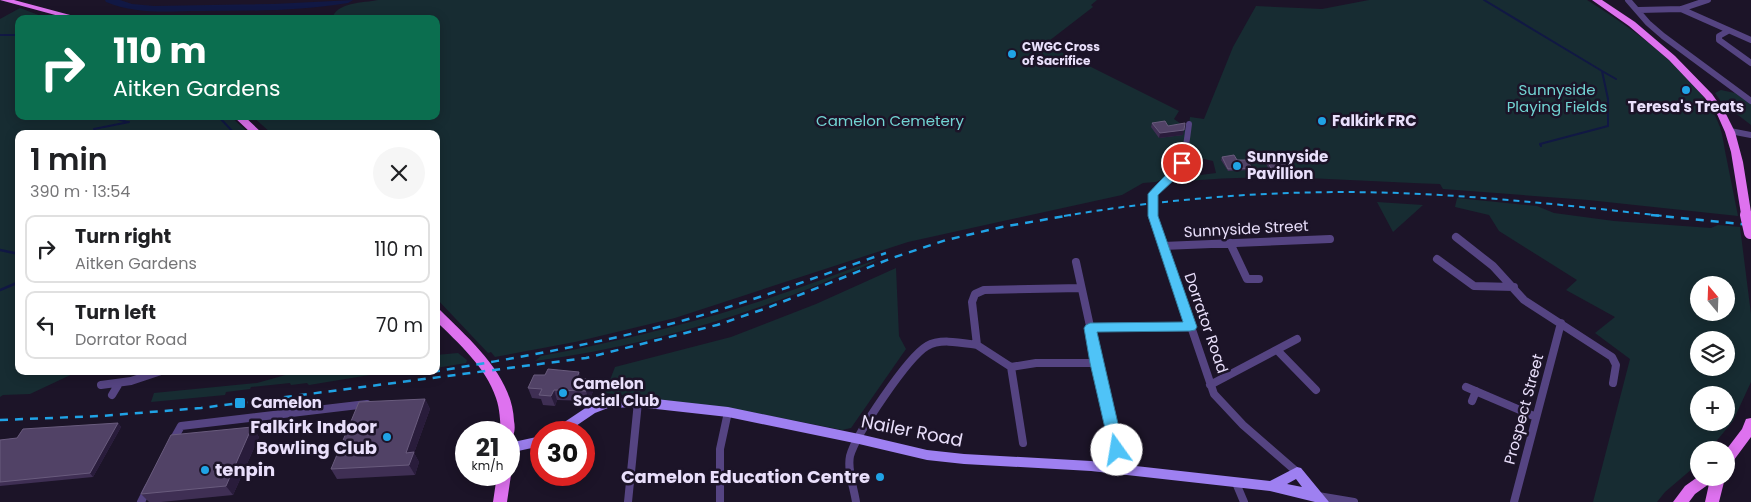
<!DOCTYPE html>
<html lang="en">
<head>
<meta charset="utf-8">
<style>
  :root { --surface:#fff; --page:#f6f6f6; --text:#202124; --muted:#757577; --line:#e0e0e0 }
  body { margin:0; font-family:Poppins,sans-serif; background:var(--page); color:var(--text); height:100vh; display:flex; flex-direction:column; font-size:19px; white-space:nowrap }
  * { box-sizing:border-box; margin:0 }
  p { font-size:16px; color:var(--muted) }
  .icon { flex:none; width:28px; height:28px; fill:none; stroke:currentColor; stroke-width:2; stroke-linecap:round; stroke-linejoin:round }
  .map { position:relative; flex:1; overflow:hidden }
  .panel { position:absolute; left:15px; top:130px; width:425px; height:245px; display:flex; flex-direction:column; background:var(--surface); border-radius:10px; box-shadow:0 2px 12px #0003 }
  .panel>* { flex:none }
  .hud { position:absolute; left:15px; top:15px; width:425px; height:105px; border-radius:10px; box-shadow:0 2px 12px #0003; background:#0b6e4f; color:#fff; overflow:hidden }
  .needle { width:32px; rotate:341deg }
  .controls { position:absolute; left:1690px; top:276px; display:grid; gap:10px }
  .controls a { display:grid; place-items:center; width:45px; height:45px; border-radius:50%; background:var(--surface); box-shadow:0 2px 12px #0003; font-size:25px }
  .speed { position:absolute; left:455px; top:421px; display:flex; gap:10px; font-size:25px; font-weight:700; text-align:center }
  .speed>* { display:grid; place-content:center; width:65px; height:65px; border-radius:50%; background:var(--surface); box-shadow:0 2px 12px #0003; line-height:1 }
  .speed small { font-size:12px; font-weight:400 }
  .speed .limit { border:8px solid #d22; background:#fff; color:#111 }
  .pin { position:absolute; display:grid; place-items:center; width:42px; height:42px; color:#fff; margin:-21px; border:2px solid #fff; border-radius:50%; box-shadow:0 1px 5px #0007 }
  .me { position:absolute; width:55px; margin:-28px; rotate:347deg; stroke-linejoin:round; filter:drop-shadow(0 0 4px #0008) }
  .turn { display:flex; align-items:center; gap:18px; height:105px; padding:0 15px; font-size:22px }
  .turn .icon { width:65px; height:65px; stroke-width:2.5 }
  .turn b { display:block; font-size:35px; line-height:42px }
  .round { display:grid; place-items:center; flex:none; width:52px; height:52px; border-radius:26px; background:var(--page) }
  .overview { display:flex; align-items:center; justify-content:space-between; height:85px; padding:0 15px }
  h1 { font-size:30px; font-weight:600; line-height:38px }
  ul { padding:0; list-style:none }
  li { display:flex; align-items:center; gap:15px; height:68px; margin:0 10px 8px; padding:0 5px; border:2px solid var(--line); border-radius:10px }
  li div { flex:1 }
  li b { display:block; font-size:19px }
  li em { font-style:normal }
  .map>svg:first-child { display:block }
</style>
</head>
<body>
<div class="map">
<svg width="1751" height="502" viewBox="0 0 1751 502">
  <rect width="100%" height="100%" fill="#1c1428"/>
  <path fill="#172c32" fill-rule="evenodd" d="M378,0H1097L1091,5L1093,7L1045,44L1179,111L1174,119L1181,124L1186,131L1182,153L1162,179L1156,182L1143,183L1122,195L908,242L675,318L575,342L495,357L491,352L488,353L436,298V134H272L252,116H436V19H332C336,2 363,3 378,0Z
    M1369,0H1587C1629,26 1704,78 1720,127C1723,136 1724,147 1726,156C1730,176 1734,196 1738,216L1588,200L1443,189L1440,184C1353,181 1265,172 1178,182L1177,178L1216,173L1213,161L1185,155L1190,117L1204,119L1233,47L1256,6L1322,9Z
    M20,8L49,19H19V116H230L250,134H19V371H79L30,394L3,395L0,397V19Z
    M1721,90L1735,93L1751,104V125L1738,115L1726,109L1715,93Z
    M1457,198L1537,206L1554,213L1614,221L1711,228L1718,225L1740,227L1751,314V382L1733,421L1709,450H1699V463L1665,492L1657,502H1593L1630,359L1595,333L1615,317L1566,290L1577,280L1499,231L1489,215L1455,207ZM1699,285H1726V312H1699ZM1699,340H1726V368H1699ZM1699,395H1726V422H1699Z
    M1377,202L1423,205L1393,232Z
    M878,259C863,269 840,275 823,283C731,321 633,348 535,361L541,356C610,343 678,327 745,306C790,292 834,275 878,259Z
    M896,268L899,336L906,349L851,428L842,430L730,408L605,393L615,367L731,337L816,304Z
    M458,353L467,360L466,363L436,368V355Z
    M337,371H414L391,375L388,372L309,385L307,383L291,385L290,383L251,387L250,389L226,392L225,395L151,402L154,393L257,383L289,374Z"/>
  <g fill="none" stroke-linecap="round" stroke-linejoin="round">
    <path stroke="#111844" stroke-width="2" d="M1484,0L1602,71L1608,99V126L1540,144L1541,146
      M0,35H19
      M1602,71L1616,79
      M108,116L127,122
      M218,116L235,134
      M94,129L129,122"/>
    <path stroke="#111844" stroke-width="2.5" d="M0,250L19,254
      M0,290L19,282"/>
    <path fill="#111844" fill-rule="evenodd" d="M105,0H120L132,4L154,6L274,4L353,0L348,3C299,11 251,11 201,11C168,11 138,15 106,2Z"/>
    <path stroke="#554482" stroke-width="6" d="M1628,0L1648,23L1663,36L1751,101
      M1681,9L1751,40
      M1639,10L1681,9L1708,0
      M1728,31L1719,36V40L1751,63
      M1730,131L1751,135
      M1153,216V194C1183,167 1184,164 1189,124"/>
    <path stroke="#554482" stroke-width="8" d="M1153,215L1214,394L1243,425L1297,472
      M1456,237L1493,266L1524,300L1612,357L1616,365L1613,383
      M1230,243L1247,279H1259
      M1163,246L1330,239
      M1437,259L1474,286L1514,287
      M1076,262L1117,450
      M1081,288L984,290L975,294L972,302L977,345L1011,367L1036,363H1096
      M1090,328L1190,327
      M1277,350L1316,390
      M1011,367L1023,443
      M101,385L131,381L161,371
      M1210,385L1297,339
      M1466,387L1536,417
      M112,395L118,385
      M1472,401L1476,391
      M172,442L181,426L367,404
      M1236,483L1244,502
      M1318,496L1354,502
      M141,502L148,488
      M628,502L638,402
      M720,502V449L728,412
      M856,502C854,488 847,470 850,456C856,434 908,357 927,346C940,338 963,343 977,345
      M1514,502L1561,323"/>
    <path fill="#9e80f1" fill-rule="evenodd" d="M638,397L728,407L859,434L927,450L964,454L1091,461L1270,481L1297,467L1301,468L1329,502H1315L1270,491L1091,471L964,464L927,460L859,444L728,417L638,407L608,408L595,413L567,432H552L554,429L587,407L603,400ZM1296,479L1302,487L1287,484Z
      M541,436V446L509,453V443Z"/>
    <path fill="#de72ef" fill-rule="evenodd" d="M0,0H14L85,19H70Z
      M1592,0H1602L1635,22L1675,56L1712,94L1726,114L1735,132L1743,162L1751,212L1750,216H1742L1741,214L1731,152L1725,132L1717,114L1705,98L1669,60L1629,26Z
      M233,116H244L263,134H252Z
      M436,309L440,310C470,340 512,375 514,421C515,426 515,431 513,436L509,437V432H501C500,421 500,409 496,398C486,367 458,343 436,321Z
      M1751,418V437L1731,464L1726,466V450L1742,429L1746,419Z
      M509,471L511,475L507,502H493L497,475H509Z
      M1699,476V478H1725L1719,502H1705L1709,484L1695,494L1689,502H1673L1685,486Z"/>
    <path stroke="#20a3e6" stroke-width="2" stroke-dasharray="6 5" stroke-linecap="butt" d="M1064,216C1182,196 1303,188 1422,194C1503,198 1583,207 1663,216"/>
    <path stroke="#20a3e6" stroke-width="2.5" stroke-dasharray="8 7" stroke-linecap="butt" d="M1651,215L1751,225
      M432,372C517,358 602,343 685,320C753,301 819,276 886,253
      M0,420L101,416L201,408L586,358L717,325L767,308L892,258L946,240L1002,227L1071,215"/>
    <path stroke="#de72ef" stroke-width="12" d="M1746,215L1750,233"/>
  </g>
  <path fill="#3f2f54" d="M1152,123L1168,126L1183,135L1159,138L1151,127Z
    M1222,157L1252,168L1251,170L1228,171L1221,160Z
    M1265,157L1288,170L1287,172L1271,173L1264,160Z
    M579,372L581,378L594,389L589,401L557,400L555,406L543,405L541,399L532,398L528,388L545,375Z
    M425,399L430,409L414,453L419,462L415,475L337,479L331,469Z
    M118,423L121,427L93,477L0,486V440L17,438Z
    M252,427L259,437L233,495L161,502H149L141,494Z"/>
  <path fill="#291c3b" d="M1184,130L1183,135L1159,138L1160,133Z
    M579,372L582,382L577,378Z
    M591,379L594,389L589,401L586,391Z
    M554,390L557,400L555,406L551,396Z
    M425,399L430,409L414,453L419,462L415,475L409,465L406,453Z
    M118,423L121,427L93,477L90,473Z
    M252,427L259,437L233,495L226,486Z"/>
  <path fill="#514266" stroke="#695b7d" d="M1165,121L1168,126L1185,123L1184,130L1160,133L1152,123Z
    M1234,155L1237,160H1247L1252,168L1228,169L1222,157Z
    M1265,157H1281L1288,170H1272Z
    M548,369L579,372L577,378L591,379L586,391L554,390L551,396L539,395L542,389L528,388L534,375H545Z
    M425,399L406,453L414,452L409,465L331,469L359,402Z
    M118,423L90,473L0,482V440L17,438L23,429Z
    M252,427L226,486L141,494L171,435Z"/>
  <path fill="#4fc3f7" stroke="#337fa1" d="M1182,160L1187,163L1175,179L1158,195V216L1197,327L1195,330L1190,331L1097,332L1124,450L1122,454L1117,456L1112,454L1110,450L1090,363L1084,328L1086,325L1090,323L1183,322L1148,216V194C1151,190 1179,161 1182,160Z"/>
  <g fill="#20a3e6" stroke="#1c1428" stroke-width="2">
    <circle cx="1012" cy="54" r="5"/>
    <circle cx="1686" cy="90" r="5"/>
    <circle cx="1322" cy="121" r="5"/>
    <circle cx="1237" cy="166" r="5"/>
    <circle cx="563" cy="393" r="5"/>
    <rect x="234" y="397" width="12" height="12" rx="2.5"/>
    <circle cx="387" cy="437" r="5"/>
    <circle cx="205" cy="470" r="5"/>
    <circle cx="880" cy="477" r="5"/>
  </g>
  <g text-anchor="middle" stroke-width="5" stroke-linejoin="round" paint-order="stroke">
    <g font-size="12" font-weight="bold" fill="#e9dffb" stroke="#1c1428" text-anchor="start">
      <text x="1022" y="51">CWGC Cross<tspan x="1022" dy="14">of Sacrifice</tspan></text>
    </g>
    <g font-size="15" fill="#72d4d3" stroke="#1c1428">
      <text x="1557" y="95">Sunnyside<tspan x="1557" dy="17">Playing Fields</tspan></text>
      <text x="890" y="126">Camelon Cemetery</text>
    </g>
    <g font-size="15" font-weight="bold" fill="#e9dffb" stroke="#1c1428" text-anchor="start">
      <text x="1686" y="112" text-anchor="middle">Teresa's Treats</text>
      <text x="1332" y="126">Falkirk FRC</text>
      <text x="1247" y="162">Sunnyside<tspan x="1247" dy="17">Pavillion</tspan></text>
      <text x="573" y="389">Camelon<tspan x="573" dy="17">Social Club</tspan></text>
      <text x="251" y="408">Camelon</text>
    </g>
    <g font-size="15" fill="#e9dffb" stroke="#1c1428">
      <text transform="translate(1246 229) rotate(-3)" y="5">Sunnyside Street</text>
      <text transform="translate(1206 323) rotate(71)" y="5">Dorrator Road</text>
      <text transform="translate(1524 409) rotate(-75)" y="5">Prospect Street</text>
    </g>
    <g font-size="18" font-weight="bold" fill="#e9dffb" stroke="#1c1428" text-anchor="end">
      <text x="377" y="433">Falkirk Indoor<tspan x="377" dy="21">Bowling Club</tspan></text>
      <text x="215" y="476" text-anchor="start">tenpin</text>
      <text x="870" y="483">Camelon Education Centre</text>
    </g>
    <g font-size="18" fill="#e9dffb" stroke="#1c1428">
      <text transform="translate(912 431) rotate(11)" y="6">Nailer Road</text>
    </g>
  </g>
</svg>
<div class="controls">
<a><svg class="needle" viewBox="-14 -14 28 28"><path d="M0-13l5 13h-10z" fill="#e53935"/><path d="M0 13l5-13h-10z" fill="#757577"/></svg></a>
<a><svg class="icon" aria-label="layers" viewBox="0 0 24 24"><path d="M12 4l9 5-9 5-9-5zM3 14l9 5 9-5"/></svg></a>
<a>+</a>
<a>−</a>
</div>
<div class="speed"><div>21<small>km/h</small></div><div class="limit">30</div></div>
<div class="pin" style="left:1182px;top:163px;background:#d93025"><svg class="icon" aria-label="arrive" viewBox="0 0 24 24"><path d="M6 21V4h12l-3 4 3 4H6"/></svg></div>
<svg class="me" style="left:1117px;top:450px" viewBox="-20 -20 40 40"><circle r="19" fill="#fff"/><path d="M0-13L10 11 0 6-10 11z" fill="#4fc3f7"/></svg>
<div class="hud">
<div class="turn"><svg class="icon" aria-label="right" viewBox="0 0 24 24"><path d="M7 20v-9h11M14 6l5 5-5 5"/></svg><div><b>110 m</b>Aitken Gardens</div></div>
</div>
<section class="panel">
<div class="overview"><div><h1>1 min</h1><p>390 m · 13:54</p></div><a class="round"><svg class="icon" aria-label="close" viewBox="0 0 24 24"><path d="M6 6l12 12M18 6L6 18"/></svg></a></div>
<ul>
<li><svg class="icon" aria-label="right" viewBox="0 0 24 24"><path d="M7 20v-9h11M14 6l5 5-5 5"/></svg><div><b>Turn right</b><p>Aitken Gardens</p></div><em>110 m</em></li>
<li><svg class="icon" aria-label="left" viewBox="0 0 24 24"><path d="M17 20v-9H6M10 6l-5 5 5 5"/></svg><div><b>Turn left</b><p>Dorrator Road</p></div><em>70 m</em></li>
</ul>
</section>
</div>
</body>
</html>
